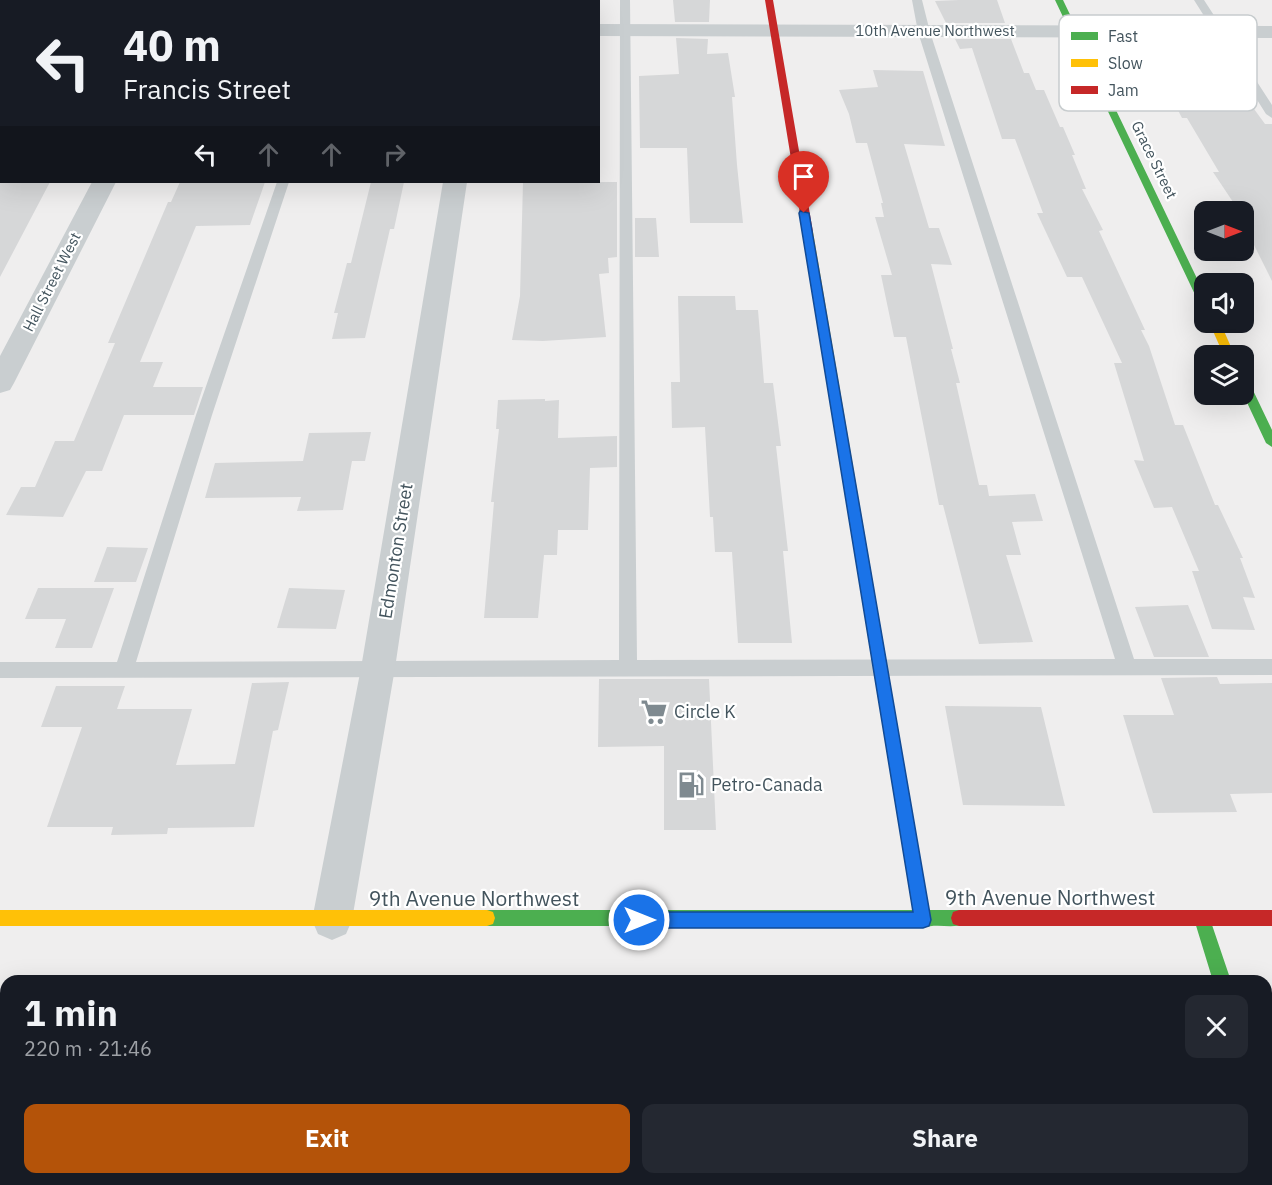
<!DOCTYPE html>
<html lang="en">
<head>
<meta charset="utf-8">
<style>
  :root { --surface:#171b24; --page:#242831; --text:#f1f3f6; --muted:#9ea1a6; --accent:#b45309 }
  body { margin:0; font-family:"IBM Plex Sans",sans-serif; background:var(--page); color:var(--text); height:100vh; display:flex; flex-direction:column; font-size:22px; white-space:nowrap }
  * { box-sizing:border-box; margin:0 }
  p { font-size:20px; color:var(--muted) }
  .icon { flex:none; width:33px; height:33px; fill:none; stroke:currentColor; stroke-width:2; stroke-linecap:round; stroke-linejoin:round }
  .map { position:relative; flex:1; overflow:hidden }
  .details { position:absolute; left:0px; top:975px; width:1272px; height:210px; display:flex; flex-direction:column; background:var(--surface); border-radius:18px 18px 0 0; box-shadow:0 6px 24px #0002 }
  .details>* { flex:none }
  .guide { position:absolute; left:0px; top:0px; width:600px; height:183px; box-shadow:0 6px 24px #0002; background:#171b24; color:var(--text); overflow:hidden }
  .needle { width:39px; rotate:90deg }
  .controls { position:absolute; left:1194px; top:201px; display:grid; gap:12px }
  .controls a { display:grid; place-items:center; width:60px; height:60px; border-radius:12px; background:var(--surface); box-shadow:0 6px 24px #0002; font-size:30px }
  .pin { position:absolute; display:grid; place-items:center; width:51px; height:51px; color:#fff; margin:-62px -26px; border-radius:50% 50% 50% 0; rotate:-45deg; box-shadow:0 0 6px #0007 }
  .pin .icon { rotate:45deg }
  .me { position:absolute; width:66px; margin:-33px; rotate:90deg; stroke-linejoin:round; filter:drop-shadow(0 0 4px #0008) }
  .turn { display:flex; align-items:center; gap:21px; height:126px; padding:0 24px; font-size:27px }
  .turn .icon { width:78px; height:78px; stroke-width:2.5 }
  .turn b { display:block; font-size:42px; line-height:51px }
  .lanes { display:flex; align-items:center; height:57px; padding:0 24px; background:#0003; justify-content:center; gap:30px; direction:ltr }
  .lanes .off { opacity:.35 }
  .round { display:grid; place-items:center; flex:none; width:63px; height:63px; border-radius:12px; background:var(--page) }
  .overview { display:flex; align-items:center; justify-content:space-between; height:102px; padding:0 24px }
  h1 { font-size:36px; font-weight:700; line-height:45px }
  .button { display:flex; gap:12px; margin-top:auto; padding:12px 24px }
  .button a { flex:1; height:69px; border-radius:12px; background:var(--accent); color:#fff; font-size:24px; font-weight:700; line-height:69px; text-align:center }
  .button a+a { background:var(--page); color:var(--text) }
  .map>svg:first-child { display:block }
</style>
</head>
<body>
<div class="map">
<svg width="1272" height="1185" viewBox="0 0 1272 1185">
  <rect width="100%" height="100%" fill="#efeeee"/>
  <path fill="#d6d7d8" d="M673,0H710L709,22H675Z
    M959,0H997L1005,23H946L935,1Z
    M676,38L708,39L707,54L728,53L735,97H732L737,165L743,223H690L687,148H640L639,76L679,74Z
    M955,39H1011L1024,73H1029L1036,90H1044L1060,127H1063L1075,155H1072L1086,189H1082L1103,230L1099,231L1145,330H1141L1149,346L1175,425H1183L1215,505H1218L1243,558H1240L1255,598L1243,597L1255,630L1212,629L1192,571H1199L1172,507L1154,508L1134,460L1144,461L1114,363H1122L1082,277H1067L1037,213H1043L1015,139H1002L972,48L960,49Z
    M1208,46L1265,124H1272V281L1244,225V212H1236L1230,202H1233L1213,172H1219L1187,118H1182L1168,91H1180L1152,47Z
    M873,70L923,71L945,146L904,144L929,228H939L952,265L931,264L953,349H951L960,383H956L979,485H987L989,496L1035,494L1043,521L1012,522L1021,555H1006L1033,642L979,644L943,505H939L906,337H894L881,275H892L875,217H884L881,203H883L867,143H856L849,114L839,90L878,87Z
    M0,182H50L0,277Z
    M180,182H265L250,225L196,226L140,362H163L153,387H203L194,415H124L102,471H86L63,517L6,515L21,487H35L55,441H74L115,343H108L168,202H171Z
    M371,182H404L394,229H390L365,338L332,339L338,313H334L347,263H351Z
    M523,182H617V257L608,258L609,273L599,274L606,337L543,341L512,340L520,296Z
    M635,218H656L659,257H635Z
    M678,296H735L736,310H758L764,383H773L781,446H776L788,551H783L792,643H738L732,552H715L713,517H710L705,427L672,428L671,382H680Z
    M545,399V401L559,400L558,438L617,436V467L590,468L588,530H558L557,555H544L538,618H484L494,502H491L499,429H496L498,400Z
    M371,432L365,461H352L343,510L297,511L301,497L205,498L215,463L303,461L309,433Z
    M107,547L148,548L136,582H94Z
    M38,588H114L92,648H55L66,619H25Z
    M289,588L345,590L336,629L277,628Z
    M1188,605L1209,657H1154L1135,607Z
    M1217,677L1220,684L1272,683V793L1230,794L1237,812L1153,813L1123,715H1174L1161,678Z
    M599,679H709L716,830H664V746L598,747Z
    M289,682L278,730L273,731L254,827L168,828L167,834L111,835L113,827H47L82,727H41L56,686H125L117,709H192L176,765L235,764L252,683Z
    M945,706L1041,707L1065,806L963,805Z"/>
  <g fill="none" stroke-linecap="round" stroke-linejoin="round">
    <path fill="#c9ced0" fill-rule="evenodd" d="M56,0H66L55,2Z
      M339,0H349V2H339Z
      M620,0H630L637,660L1115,659L918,32L912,0H922L930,32L1134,659H1272V675L0,678V662H117L196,415L277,182H289L212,415L136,662L619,660Z
      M1194,0H1204L1272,105V118L1266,114Z
      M0,88H2L0,98Z
      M1266,1157H1272V1183L1258,1179H1266Z
      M88,1179H567L564,1185H85Z"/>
    <path fill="#c9ced0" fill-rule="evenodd" d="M187,0H207L186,2Z
      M473,0H493V2H473Z
      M598,24L1272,26V38L598,36Z
      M0,25H2V37H0Z
      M92,182H116L14,383L10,390L0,393V356Z
      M443,182H467L395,668L352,920L346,934L332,940L318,934L312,920L361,668Z"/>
    <path fill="#4caf50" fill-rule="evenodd" d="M1055,0H1063L1204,293V306L1199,303Z
      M1244,380L1250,384L1272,430V447L1266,443L1243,394Z
      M873,618L878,620L880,624L929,910H959L965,912L967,918L965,924C952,929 936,923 923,928L918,926H487L481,924L479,918L481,912L487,910H913L866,624L868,620Z
      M1202,911L1208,913L1210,919L1231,981H1213L1194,919L1196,913Z
      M1266,1110L1272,1112V1147L1266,1145Z"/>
    <path fill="#ffc107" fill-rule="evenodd" d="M808,229L813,232L880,624L878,628H868L866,624L803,232Z
      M1209,322H1220L1235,356H1224Z
      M0,910H487L493,912L495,918L493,924L487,926H0Z"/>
    <path fill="#c62828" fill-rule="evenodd" d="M765,0H773L813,232L808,235L803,232Z
      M959,910H1272V926H959L953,924L951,918L953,912Z"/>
  </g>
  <path fill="#1a73e8" stroke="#114b97" stroke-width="1.5" d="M800,211L809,213L931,920L929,926L923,928H639L633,926L631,920L633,914L639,912H913L799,213Z"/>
  <defs>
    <g id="supermarket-bare" transform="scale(2.07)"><path d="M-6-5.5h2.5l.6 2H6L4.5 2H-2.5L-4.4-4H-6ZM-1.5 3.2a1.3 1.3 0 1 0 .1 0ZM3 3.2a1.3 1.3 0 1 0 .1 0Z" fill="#7f8a90" stroke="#fff" stroke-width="2.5" paint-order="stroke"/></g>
    <g id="fuel-bare" transform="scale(2.07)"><path d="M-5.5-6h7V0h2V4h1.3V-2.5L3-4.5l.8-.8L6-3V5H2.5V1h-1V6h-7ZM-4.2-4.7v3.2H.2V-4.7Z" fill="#7f8a90" stroke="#fff" stroke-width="2.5" paint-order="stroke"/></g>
  </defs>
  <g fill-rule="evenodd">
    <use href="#supermarket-bare" x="654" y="712"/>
    <use href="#fuel-bare" x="691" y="785"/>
  </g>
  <g text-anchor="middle" stroke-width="4.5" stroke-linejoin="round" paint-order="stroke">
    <g font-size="15" fill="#43545d" stroke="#fff">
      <text x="935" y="36">10th Avenue Northwest</text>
      <text transform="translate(1154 160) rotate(64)" y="5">Grace Street</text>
      <text transform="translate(52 282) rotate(-63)" y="5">Hall Street West</text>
    </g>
    <g font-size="18" fill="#43545d" stroke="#fff">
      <text transform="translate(396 551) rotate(-81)" y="6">Edmonton Street</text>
    </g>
    <g font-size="18" fill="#43545d" stroke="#fff" text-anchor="start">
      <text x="674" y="718">Circle K</text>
      <text x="711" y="791">Petro-Canada</text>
    </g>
    <g font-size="21" fill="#43545d" stroke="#fff">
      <text x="1050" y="905">9th Avenue Northwest</text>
      <text x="474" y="906">9th Avenue Northwest</text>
    </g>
  </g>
  <rect x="1059" y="15" width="198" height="96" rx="9" fill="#fff" stroke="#c7ccce" stroke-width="1.5"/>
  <rect x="1071" y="32" width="27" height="8" fill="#4caf50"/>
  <rect x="1071" y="59" width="27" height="8" fill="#ffc107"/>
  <rect x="1071" y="86" width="27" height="8" fill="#c62828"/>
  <g font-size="16" fill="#43545d">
    <text x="1108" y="42">Fast</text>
    <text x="1108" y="69">Slow</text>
    <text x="1108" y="96">Jam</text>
  </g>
</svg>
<div class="controls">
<a><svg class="needle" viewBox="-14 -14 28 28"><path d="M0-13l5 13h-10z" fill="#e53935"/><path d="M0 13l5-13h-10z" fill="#9ea1a6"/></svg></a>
<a><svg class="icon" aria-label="sound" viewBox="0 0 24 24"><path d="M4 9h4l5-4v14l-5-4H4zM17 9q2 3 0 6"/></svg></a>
<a><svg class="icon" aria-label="layers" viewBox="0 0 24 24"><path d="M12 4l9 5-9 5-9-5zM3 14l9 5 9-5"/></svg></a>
</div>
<div class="pin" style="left:804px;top:213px;background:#d93025"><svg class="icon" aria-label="arrive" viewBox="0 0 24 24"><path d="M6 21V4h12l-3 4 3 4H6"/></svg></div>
<svg class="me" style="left:639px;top:920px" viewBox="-20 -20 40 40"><circle r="17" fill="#1a73e8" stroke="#fff" stroke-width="3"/><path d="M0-11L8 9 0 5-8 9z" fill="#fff"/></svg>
<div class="guide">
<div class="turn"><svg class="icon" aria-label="left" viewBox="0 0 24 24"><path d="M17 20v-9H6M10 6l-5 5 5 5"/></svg><div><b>40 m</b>Francis Street</div></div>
<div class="lanes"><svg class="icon" aria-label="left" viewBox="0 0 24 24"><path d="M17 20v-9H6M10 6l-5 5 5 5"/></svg><svg class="icon off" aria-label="ahead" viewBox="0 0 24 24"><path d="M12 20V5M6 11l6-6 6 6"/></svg><svg class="icon off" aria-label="ahead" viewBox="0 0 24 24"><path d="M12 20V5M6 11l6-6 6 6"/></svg><svg class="icon off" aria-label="right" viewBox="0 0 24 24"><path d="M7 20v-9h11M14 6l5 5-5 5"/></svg></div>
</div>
<section class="details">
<div class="overview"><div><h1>1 min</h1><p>220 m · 21:46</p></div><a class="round"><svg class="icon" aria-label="close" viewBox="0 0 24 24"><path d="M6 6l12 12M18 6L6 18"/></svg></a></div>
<div class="button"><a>Exit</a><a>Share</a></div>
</section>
</div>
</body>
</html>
